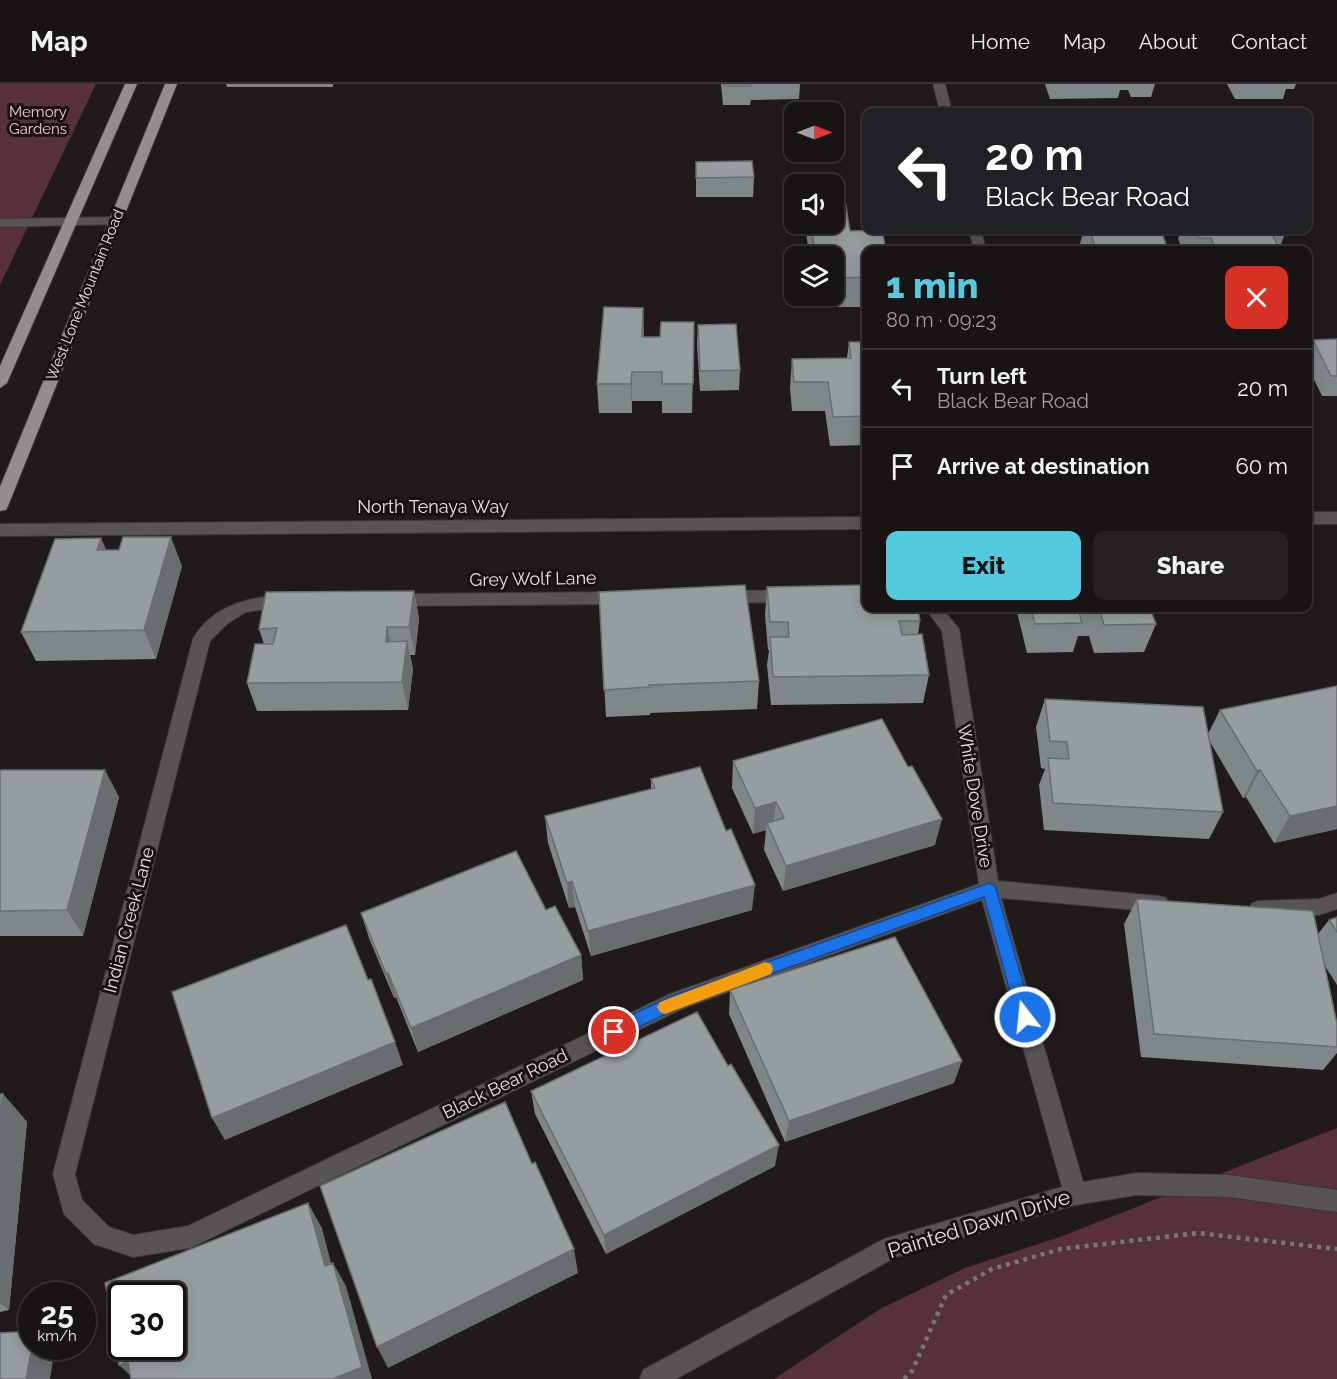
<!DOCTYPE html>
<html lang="en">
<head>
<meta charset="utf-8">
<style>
  :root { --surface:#181414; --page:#252122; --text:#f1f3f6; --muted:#9f9ea0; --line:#363334; --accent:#54cade }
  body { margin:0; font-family:Raleway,sans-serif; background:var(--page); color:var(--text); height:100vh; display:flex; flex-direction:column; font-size:22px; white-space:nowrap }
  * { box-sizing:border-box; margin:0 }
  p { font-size:20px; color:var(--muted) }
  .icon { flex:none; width:33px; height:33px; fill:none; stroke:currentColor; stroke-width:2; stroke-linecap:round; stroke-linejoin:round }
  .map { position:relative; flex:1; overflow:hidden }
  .side { position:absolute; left:862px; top:162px; width:450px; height:366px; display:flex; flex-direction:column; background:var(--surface); border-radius:12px; box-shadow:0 3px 15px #0003,0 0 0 2px var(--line) }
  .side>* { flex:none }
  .hud { position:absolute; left:862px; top:24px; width:450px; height:126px; border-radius:12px; box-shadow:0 3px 15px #0003,0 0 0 2px var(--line); background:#202124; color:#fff; overflow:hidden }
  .needle { width:39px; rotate:90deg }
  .tools { position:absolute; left:784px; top:18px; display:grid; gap:12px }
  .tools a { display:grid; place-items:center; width:60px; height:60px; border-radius:12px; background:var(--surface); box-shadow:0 3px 15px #0003,0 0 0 2px var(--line); font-size:30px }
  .speed { position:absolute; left:18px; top:1198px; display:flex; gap:12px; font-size:30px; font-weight:700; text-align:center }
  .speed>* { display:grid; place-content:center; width:78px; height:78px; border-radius:50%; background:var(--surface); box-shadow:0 3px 15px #0003,0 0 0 2px var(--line); line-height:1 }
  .speed small { font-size:15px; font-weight:400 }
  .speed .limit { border:3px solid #111; border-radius:9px; background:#fff; color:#111 }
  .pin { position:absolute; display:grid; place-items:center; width:51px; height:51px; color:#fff; margin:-26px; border:3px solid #fff; border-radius:50%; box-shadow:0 2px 6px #0007 }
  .me { position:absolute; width:66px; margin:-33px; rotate:344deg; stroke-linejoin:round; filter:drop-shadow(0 0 4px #0008) }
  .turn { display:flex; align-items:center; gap:21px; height:126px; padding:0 24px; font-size:27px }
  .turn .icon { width:78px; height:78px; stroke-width:2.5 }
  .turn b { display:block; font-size:42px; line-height:51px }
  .round { display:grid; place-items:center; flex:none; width:63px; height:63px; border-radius:12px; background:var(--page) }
  .head { display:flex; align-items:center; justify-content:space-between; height:102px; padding:0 24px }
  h1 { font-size:36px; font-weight:800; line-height:45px; color:var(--accent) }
  .cta { display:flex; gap:12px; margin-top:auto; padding:12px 24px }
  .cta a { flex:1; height:69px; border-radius:12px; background:var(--accent); color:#111; font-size:24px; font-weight:800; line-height:69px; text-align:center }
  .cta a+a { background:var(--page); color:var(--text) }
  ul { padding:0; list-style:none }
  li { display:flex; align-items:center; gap:18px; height:78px; padding:0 24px; border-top:2px solid var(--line) }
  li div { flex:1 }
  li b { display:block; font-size:22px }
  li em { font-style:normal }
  header { display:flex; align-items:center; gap:36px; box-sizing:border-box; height:84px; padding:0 30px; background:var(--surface); border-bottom:2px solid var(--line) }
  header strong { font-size:28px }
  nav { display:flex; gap:33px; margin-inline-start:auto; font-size:21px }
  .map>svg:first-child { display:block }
</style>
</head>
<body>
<header>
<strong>Map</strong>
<nav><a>Home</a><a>Map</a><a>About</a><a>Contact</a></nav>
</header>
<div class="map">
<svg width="1337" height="1295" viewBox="0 0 1337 1295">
  <rect width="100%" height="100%" fill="#201a1b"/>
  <path fill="#57313a" d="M0,0H96L0,201Z
    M1337,1044V1295H774L880,1225L965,1184L1060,1153Z"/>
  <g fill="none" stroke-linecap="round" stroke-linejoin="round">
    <g stroke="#3c3637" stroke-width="2">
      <path id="minor" d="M933,0H945L952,28H940Z
        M115,133L120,134L122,137L120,140L0,143V135Z
        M969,146H981L986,166H974Z
        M1308,428H1337V440H1308Z
        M867,433V445L0,452V440Z
        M790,506L796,508L798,512L796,516L790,518L722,519L716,517L714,513L716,509L722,507Z
        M622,508L628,510L630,514L628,518L622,520L392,522L386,520L384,516L386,512L392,510Z
        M289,511L295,513L297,517L295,521L246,528L227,540L210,557L75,1090L82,1116L109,1143L133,1151L188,1142L670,910L979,800L942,547L925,524H942L959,545L998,797L1159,812L1166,814L1169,820L1166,826L1159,828L1001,814L1083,1098L1137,1089L1229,1091L1337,1106V1128L1229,1113L1137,1111L1075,1121L896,1173L676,1295H640L643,1286L884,1155L1062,1103L982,816L684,924L190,1164L133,1173L94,1160L64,1130L53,1090L193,555C213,520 252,512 289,511Z
        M1337,809V825L1319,831L1258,835L1251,832L1248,826L1251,820L1258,817L1319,815Z"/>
    </g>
    <g stroke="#3c3637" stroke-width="2">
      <path id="major" d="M125,0H137L7,299L0,304V282Z
        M165,0H177L8,422L6,426L0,427V403Z"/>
    </g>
    <path stroke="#7b7676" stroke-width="4.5" stroke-dasharray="4 5" stroke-linecap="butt" d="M904,1295L912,1287L946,1211L992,1185L1061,1165L1198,1149L1337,1165"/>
    <use href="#minor" fill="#585455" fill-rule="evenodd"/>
    <use href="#major" fill="#948d8e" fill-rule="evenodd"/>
  </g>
  <path fill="#808789" d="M226,0H333V3H227Z
    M721,0H800L799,15L751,16L750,21H723Z
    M1045,0H1155L1151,13H1131L1128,6H1120L1118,14L1050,15Z
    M1227,0H1296L1294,5H1286L1283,15H1235Z
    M696,78L754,93L753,113H696Z
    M805,140H834L850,147L867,166V223H799L798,212H834V172L809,171Z
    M1084,146H1161L1168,166H1080L1079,163Z
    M1181,146H1283L1285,150L1279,165L1280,166H1183L1178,155Z
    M643,224L644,253H660L694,238L692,329H662V317H632V329H599L597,300Z
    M698,241L740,286L739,306L700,307L697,261Z
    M1337,255V312H1322L1308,283V268L1313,256Z
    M849,258H867V361L830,362L825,327H792L790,304L792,275L847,274Z
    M106,466L182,482L156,575L36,577L21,548Z
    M767,503L920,537L918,550L929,591L923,619L771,621L767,581L769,566H768L765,531Z
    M414,507L419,535L415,571H410L413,585L408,626L257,627L247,599L264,560L259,545Z
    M599,508L759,597L757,625L650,629V631L606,633Z
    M1016,524H1150L1156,540L1144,568L1094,569L1089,552H1078L1073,568L1027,569Z
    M1337,602V745L1274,759L1246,713L1243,714L1210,658L1223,728L1209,755L1044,746L1039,701L1045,685L1041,684L1036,643L1045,615L1208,650L1220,626Z
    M733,677L935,761L783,807L764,766L766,746L753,750L732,704Z
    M0,686L119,713L83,852H0Z
    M651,695L752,826L591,872L575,823L569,824L548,759L545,732L651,705Z
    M1137,815L1318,850L1329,836L1337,833V901L1325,882L1337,940V969L1323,986L1141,973L1124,840Z
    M546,826L581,871L583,896L418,968L396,913L394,914L369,854L361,829Z
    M730,906L954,999L785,1058L729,930Z
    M531,1007L775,1082L606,1170L535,1030Z
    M0,1010H3L27,1038L9,1226L0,1228Z"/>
  <path fill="#686e6f" d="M643,224L644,253H642Z
    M632,288V329L631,300Z
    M171,453L182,482L156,575L144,546Z
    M101,454L114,483L97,466Z
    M414,507L419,535L415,571L409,543Z
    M387,543L394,572L386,558Z
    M407,557L413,585L408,626L402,598Z
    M105,686L119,713L83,852L67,826Z
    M1260,686L1246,713L1243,714L1257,687Z
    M776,718L773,744L767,739L766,746L753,750L755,724Z
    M1337,722V745L1274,759L1290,732Z
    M942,735L935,761L783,807L786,782Z
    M572,797L575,823L569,824L567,799Z
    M755,801L752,826L591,872L588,847Z
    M581,871L583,896L418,968L411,944Z
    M388,889L396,913L394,914L386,890Z
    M395,958L403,981L225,1056L212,1034Z
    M962,977L954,999L785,1058L789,1037Z
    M3,1010L27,1038L9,1226L0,1219V1033Z
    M779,1061L775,1082L606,1170L604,1151Z
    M308,1119L322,1144L338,1206L325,1182Z
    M574,1165L578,1189L388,1284L377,1263Z
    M333,1179L346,1202L372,1295H333Z
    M32,1263L55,1264L50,1295H26Z
    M128,1278L134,1295L119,1281Z"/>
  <path fill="#959d9f" stroke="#686e6f" stroke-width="1.5" fill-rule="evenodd" d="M723,0H751V2H724Z
    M752,77L754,93L696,94V78Z
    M834,110H844L850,147L882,146L886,166H867V193L834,194V172H799V171L815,170L811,140H834Z
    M1090,146H1161L1168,166H1096Z
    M1195,146H1283L1285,150H1272L1280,166H1216L1211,154H1199Z
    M604,223L643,224L642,253H660L661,238H694L693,300H662V288H632L631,300H597Z
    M736,240L740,286L700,287L698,241Z
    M1337,255V292H1331L1313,256Z
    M849,258H867V332L833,333L828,298H794L792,275L851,274Z
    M123,453H171L144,546L21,548L55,455L101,454L97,466H119Z
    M745,501L759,597L649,601L650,603L604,606L599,508Z
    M867,501V524H918L920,537H899L902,551L922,550L929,591L773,593L770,553H789L788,538H770L767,503Z
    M414,507L409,543H387L386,558L407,557L402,598L247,599L255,560H273L277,544L259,545L266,508Z
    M1031,524H1150L1156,540L1104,541L1099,524H1078L1082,539L1035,540Z
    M1337,602V722L1290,732L1260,686L1257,687L1220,626Z
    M1045,615L1203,623L1223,728L1053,719L1048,674L1069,675L1067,658L1050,657Z
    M882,635L908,683L912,682L942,735L786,782L767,739L784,734L776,718L755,724L733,677Z
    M700,683L726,747L731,745L755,801L588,847L572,797L567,799L545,732L655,704L651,695Z
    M0,686H105L67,826L0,827Z
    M516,767L546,826L555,822L581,871L411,944L388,889L386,890L361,829Z
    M1137,815L1313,827L1337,940V963L1154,950Z
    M1337,833V848L1329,836Z
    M346,841L368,896L371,895L395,958L212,1034L172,908Z
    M895,853L962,977L789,1037L730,906Z
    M697,928L728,982L731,980L779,1061L604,1151L531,1007Z
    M0,1010H3L0,1033Z
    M505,1018L532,1080L535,1078L574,1165L377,1263L320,1102Z
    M308,1119L325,1182L333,1179L362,1283L333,1295H131L128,1278L119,1281L105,1199ZM122,1212H172V1263H122Z
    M32,1247V1263L26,1295H0V1249Z"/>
  <path fill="#1a73e8" stroke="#114b97" stroke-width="1.5" d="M989,799L994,801L996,805L1033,933L1030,938L1025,940L1019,938L1017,933L984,813L682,922L614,955L608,953L606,948L608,942L672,912Z"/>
  <path fill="#f59e0b" d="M765,878L771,880L773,885L771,890L665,930L660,928L657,923L660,918Z"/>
  <g text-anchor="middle" stroke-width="6" stroke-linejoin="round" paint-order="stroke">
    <g font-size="15" fill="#fbc5cf" stroke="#171112">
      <text x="38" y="33">Memory<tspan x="38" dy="17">Gardens</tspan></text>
    </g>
    <g font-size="15" fill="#e6e2e2" stroke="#171112">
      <text transform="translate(85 211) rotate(-68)" y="5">West Lone Mountain Road</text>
    </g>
    <g font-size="18" fill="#e6e2e2" stroke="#171112">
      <text x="433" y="429">North Tenaya Way</text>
      <text transform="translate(533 495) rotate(-1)" y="6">Grey Wolf Lane</text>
      <text transform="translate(975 712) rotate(81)" y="6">White Dove Drive</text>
      <text transform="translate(129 836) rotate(-75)" y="6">Indian Creek Lane</text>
      <text transform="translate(505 1000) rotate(-26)" y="6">Black Bear Road</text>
    </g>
    <g font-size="21" fill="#e6e2e2" stroke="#171112">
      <text transform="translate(979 1140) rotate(-17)" y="7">Painted Dawn Drive</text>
    </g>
  </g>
</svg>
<div class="tools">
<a><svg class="needle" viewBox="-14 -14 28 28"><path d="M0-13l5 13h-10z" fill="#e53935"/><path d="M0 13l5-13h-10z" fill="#9f9ea0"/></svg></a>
<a><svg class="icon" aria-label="sound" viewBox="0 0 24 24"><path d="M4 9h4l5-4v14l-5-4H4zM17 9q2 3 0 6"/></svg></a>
<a><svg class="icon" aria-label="layers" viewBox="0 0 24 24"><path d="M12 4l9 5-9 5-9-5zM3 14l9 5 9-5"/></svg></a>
</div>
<div class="speed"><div>25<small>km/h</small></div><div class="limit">30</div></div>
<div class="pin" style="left:614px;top:948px;background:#d93025"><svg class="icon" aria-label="arrive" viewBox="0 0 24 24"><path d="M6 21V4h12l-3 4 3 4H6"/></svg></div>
<svg class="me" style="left:1025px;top:933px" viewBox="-20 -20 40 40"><circle r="17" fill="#1a73e8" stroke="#fff" stroke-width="3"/><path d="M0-11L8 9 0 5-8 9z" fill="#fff"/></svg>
<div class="hud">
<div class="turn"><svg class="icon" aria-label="left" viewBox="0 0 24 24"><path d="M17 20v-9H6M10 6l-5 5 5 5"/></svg><div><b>20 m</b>Black Bear Road</div></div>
</div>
<section class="side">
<div class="head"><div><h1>1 min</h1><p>80 m · 09:23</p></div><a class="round" style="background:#d93025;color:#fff"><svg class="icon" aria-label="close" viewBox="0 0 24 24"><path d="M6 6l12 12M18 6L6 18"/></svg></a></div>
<ul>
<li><svg class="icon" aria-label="left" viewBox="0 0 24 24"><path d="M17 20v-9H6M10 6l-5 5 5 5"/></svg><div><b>Turn left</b><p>Black Bear Road</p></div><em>20 m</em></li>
<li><svg class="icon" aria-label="arrive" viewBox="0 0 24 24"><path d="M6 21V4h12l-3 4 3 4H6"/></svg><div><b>Arrive at destination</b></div><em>60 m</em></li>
</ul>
<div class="cta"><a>Exit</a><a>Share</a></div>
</section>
</div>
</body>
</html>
